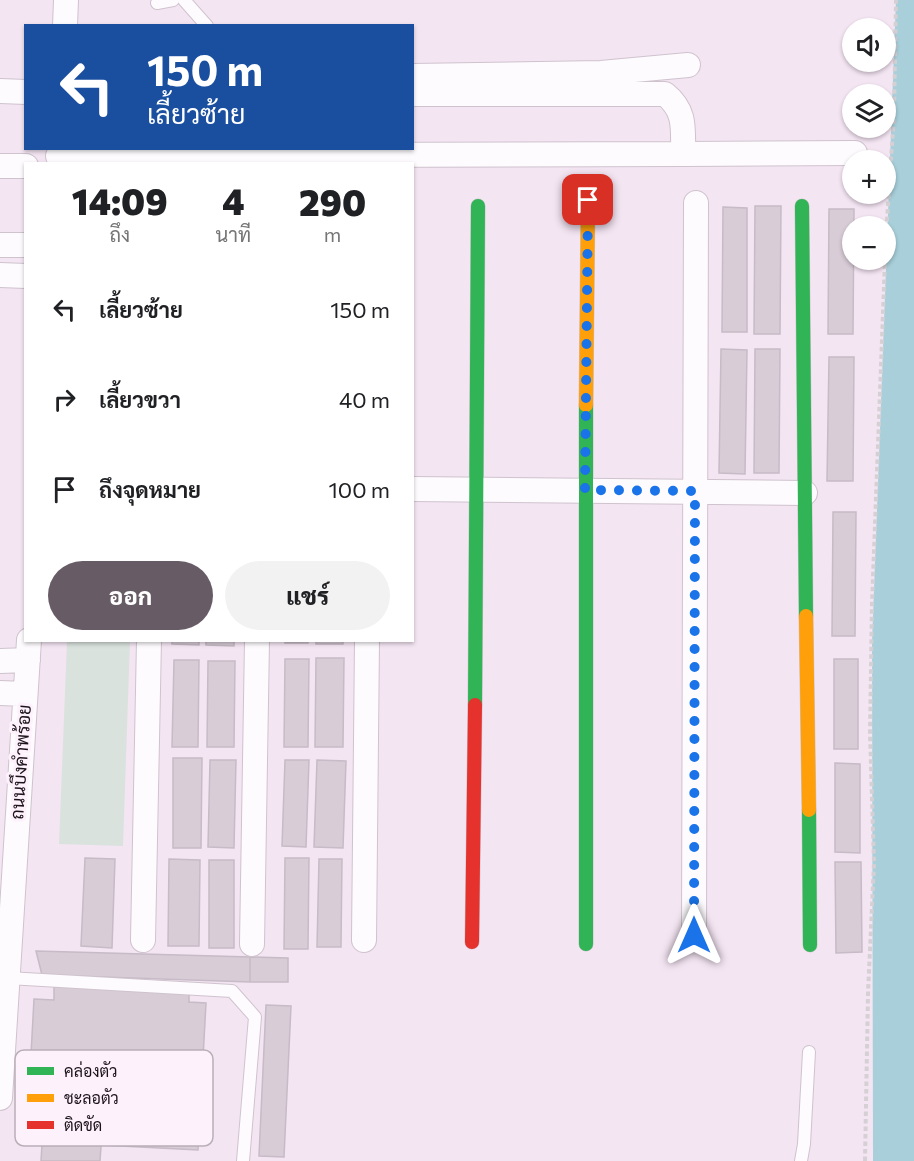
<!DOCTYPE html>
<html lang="th">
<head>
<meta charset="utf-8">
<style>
  :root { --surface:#fff; --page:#f2f2f2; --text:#202124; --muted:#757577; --accent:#675c66 }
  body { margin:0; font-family:Commissioner,Sarabun,sans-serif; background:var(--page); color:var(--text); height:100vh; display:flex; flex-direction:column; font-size:22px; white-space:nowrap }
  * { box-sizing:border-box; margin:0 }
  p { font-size:20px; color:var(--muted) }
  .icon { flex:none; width:33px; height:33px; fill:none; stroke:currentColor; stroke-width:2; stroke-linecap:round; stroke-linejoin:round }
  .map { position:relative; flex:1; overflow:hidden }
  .drawer { position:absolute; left:24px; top:162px; width:390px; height:480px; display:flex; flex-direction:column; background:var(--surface); border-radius:0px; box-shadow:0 2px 4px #0004 }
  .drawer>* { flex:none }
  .banner { position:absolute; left:24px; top:24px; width:390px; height:126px; border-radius:0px; box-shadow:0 2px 4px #0004; background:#1a4fa0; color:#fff; overflow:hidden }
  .buttons { position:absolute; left:842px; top:18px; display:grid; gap:12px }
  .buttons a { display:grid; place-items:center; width:54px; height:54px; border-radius:50%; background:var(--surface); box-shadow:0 2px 4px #0004; font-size:30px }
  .pin { position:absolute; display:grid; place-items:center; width:51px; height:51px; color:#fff; margin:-26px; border-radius:12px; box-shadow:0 3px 9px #0006 }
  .me { position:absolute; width:66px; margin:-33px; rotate:0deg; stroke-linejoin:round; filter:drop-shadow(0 0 4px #0008) }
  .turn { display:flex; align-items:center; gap:21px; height:126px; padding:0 24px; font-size:27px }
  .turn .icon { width:78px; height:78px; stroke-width:2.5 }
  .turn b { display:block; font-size:42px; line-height:51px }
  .eta { display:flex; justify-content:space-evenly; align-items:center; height:102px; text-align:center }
  .eta b { font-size:36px; font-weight:800; line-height:42px }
  .primary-button { display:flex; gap:12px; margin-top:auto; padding:12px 24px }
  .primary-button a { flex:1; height:69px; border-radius:36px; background:var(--accent); color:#fff; font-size:24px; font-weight:800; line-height:69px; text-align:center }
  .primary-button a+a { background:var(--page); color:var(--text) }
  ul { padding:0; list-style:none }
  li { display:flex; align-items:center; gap:18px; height:90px; padding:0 24px }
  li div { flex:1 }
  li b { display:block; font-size:22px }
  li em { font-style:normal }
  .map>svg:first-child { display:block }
</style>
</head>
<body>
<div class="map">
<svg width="914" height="1161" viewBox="0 0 914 1161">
  <rect width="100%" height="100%" fill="#f4e5f3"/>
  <path fill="#d9e2dd" d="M67,641H130L123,846L59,844Z"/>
  <path fill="#a8cfda" d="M896,0H914V1161H873L872,643Z"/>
  <path fill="#d8ccd7" stroke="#c6bbc6" stroke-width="1.5" d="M755,206H781L780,334H754Z
    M723,207L747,208V332H722Z
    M829,209H854L853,334H828Z
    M721,349L747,350L745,474L719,473Z
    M755,349H780L779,473H754Z
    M829,357H854L853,481H827Z
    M833,512H856L855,636H832Z
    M172,640H199V645L172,644Z
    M206,640H234V646L206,645Z
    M285,640H308V643H285Z
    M316,640H343V644H316Z
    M316,658H344L343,747H315Z
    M285,659H309L308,747H284Z
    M834,659H858V749H834Z
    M174,660H199L198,747H172Z
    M208,661H235L234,747H207Z
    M173,758H202L201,848H173Z
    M210,760H236L234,848L208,847Z
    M285,760H309L306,847L282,846Z
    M317,760L346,761L343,848L314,847Z
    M835,763L860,764V853L835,852Z
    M85,858L115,859L112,948L81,946Z
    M285,858H309L308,949H284Z
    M169,859L200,860L199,946H168Z
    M319,859H342L341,947H317Z
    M209,860H234V948H209Z
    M835,862H861L862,952L836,953Z
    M36,951L250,957V982L42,975Z
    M250,957L288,958V982H250Z
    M54,986L189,993V1002L206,1003L198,1150L101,1145L102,1132L27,1128L34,999L54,1000Z
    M266,1005L291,1006L284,1157L259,1156Z
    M43,1128L102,1132L100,1161H41Z"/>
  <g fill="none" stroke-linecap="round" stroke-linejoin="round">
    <g stroke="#cfc3ce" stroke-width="14">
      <path id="lane" d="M184,0L207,26
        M157,3L173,0
        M8,978L232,991L255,1017L243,1161
        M801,1161L804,1144L809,1052"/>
    </g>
    <g stroke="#cfc3ce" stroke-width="26">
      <path id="street" d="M65,26L66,0
        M412,76L601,73L688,65
        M0,91L26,92
        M412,94H665C686,111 683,128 683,154L855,153
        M58,156L683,154
        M0,166H26
        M0,245H26
        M0,275L26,276
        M412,489L805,493
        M0,661L28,660
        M0,693L25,694
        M694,935L696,203
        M143,940L149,640
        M364,940L367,640
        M252,944L257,640
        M0,1098L29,640"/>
    </g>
    <g stroke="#cfc3ce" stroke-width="15">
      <path id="fast" d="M802,206L806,616
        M586,405V944
        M475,705L478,206
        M809,810L810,945"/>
    </g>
    <g stroke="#cfc3ce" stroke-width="15">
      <path id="slow" d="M586,405L588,200
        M806,616L809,810"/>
    </g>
    <g stroke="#cfc3ce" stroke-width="15">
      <path id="jam" d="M472,942L475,705"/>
    </g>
    <path stroke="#d5d0d4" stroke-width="4" stroke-dasharray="4.5 3" stroke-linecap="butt" d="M885,251L894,114L896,0
      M865,1161L868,993L874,863L870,733L872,604L885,260"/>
    <use href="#lane" stroke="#fdfbfd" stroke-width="12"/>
    <use href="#street" stroke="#fdfbfd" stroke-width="24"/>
    <use href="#fast" stroke="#30b455" stroke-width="14"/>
    <use href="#slow" stroke="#ff9f0a" stroke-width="14"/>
    <use href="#jam" stroke="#e5322d" stroke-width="14"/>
  </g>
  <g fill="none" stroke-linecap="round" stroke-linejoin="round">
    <path stroke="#1a73e8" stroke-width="10" stroke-dasharray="0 18" d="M588,200L585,490L695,491L694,935"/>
  </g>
  <g text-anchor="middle" stroke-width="6" stroke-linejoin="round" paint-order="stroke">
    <g font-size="18" fill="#1b121a" stroke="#fdf2fc">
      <text transform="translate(21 762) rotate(-86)" y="6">ถนนบึงคำพร้อย</text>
    </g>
  </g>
  <rect x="15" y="1050" width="198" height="96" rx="9" fill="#fdf2fc" stroke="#b9afb8" stroke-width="1.5"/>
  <rect x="27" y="1067" width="27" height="8" fill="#30b455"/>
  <rect x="27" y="1094" width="27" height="8" fill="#ff9f0a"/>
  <rect x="27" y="1121" width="27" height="8" fill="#e5322d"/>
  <g font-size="16" fill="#1b121a">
    <text x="64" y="1077">คล่องตัว</text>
    <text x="64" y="1104">ชะลอตัว</text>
    <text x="64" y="1131">ติดขัด</text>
  </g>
</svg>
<div class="buttons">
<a><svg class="icon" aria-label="sound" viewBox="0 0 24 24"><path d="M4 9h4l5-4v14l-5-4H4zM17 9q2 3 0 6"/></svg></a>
<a><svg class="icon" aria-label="layers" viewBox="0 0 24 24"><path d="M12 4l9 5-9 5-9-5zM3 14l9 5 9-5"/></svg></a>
<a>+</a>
<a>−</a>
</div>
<div class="pin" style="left:588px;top:200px;background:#d93025"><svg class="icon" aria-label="arrive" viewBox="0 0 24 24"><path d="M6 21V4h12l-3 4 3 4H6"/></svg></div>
<svg class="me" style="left:694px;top:935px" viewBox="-20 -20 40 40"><path d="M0-17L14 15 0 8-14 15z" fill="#1a73e8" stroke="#fff" stroke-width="4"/></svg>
<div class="banner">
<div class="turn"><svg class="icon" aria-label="left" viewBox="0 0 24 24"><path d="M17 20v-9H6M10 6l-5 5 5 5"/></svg><div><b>150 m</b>เลี้ยวซ้าย</div></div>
</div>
<section class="drawer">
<div class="eta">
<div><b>14:09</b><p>ถึง</p></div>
<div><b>4</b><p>นาที</p></div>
<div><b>290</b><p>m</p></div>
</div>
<ul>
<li><svg class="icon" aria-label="left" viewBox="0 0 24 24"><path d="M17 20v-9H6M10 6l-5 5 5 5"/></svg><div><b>เลี้ยวซ้าย</b></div><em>150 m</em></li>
<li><svg class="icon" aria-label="right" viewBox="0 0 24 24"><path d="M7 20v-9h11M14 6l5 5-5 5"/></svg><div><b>เลี้ยวขวา</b></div><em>40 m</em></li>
<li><svg class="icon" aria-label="arrive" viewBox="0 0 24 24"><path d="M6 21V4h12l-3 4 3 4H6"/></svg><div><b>ถึงจุดหมาย</b></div><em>100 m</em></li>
</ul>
<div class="primary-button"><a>ออก</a><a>แชร์</a></div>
</section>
</div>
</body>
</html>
